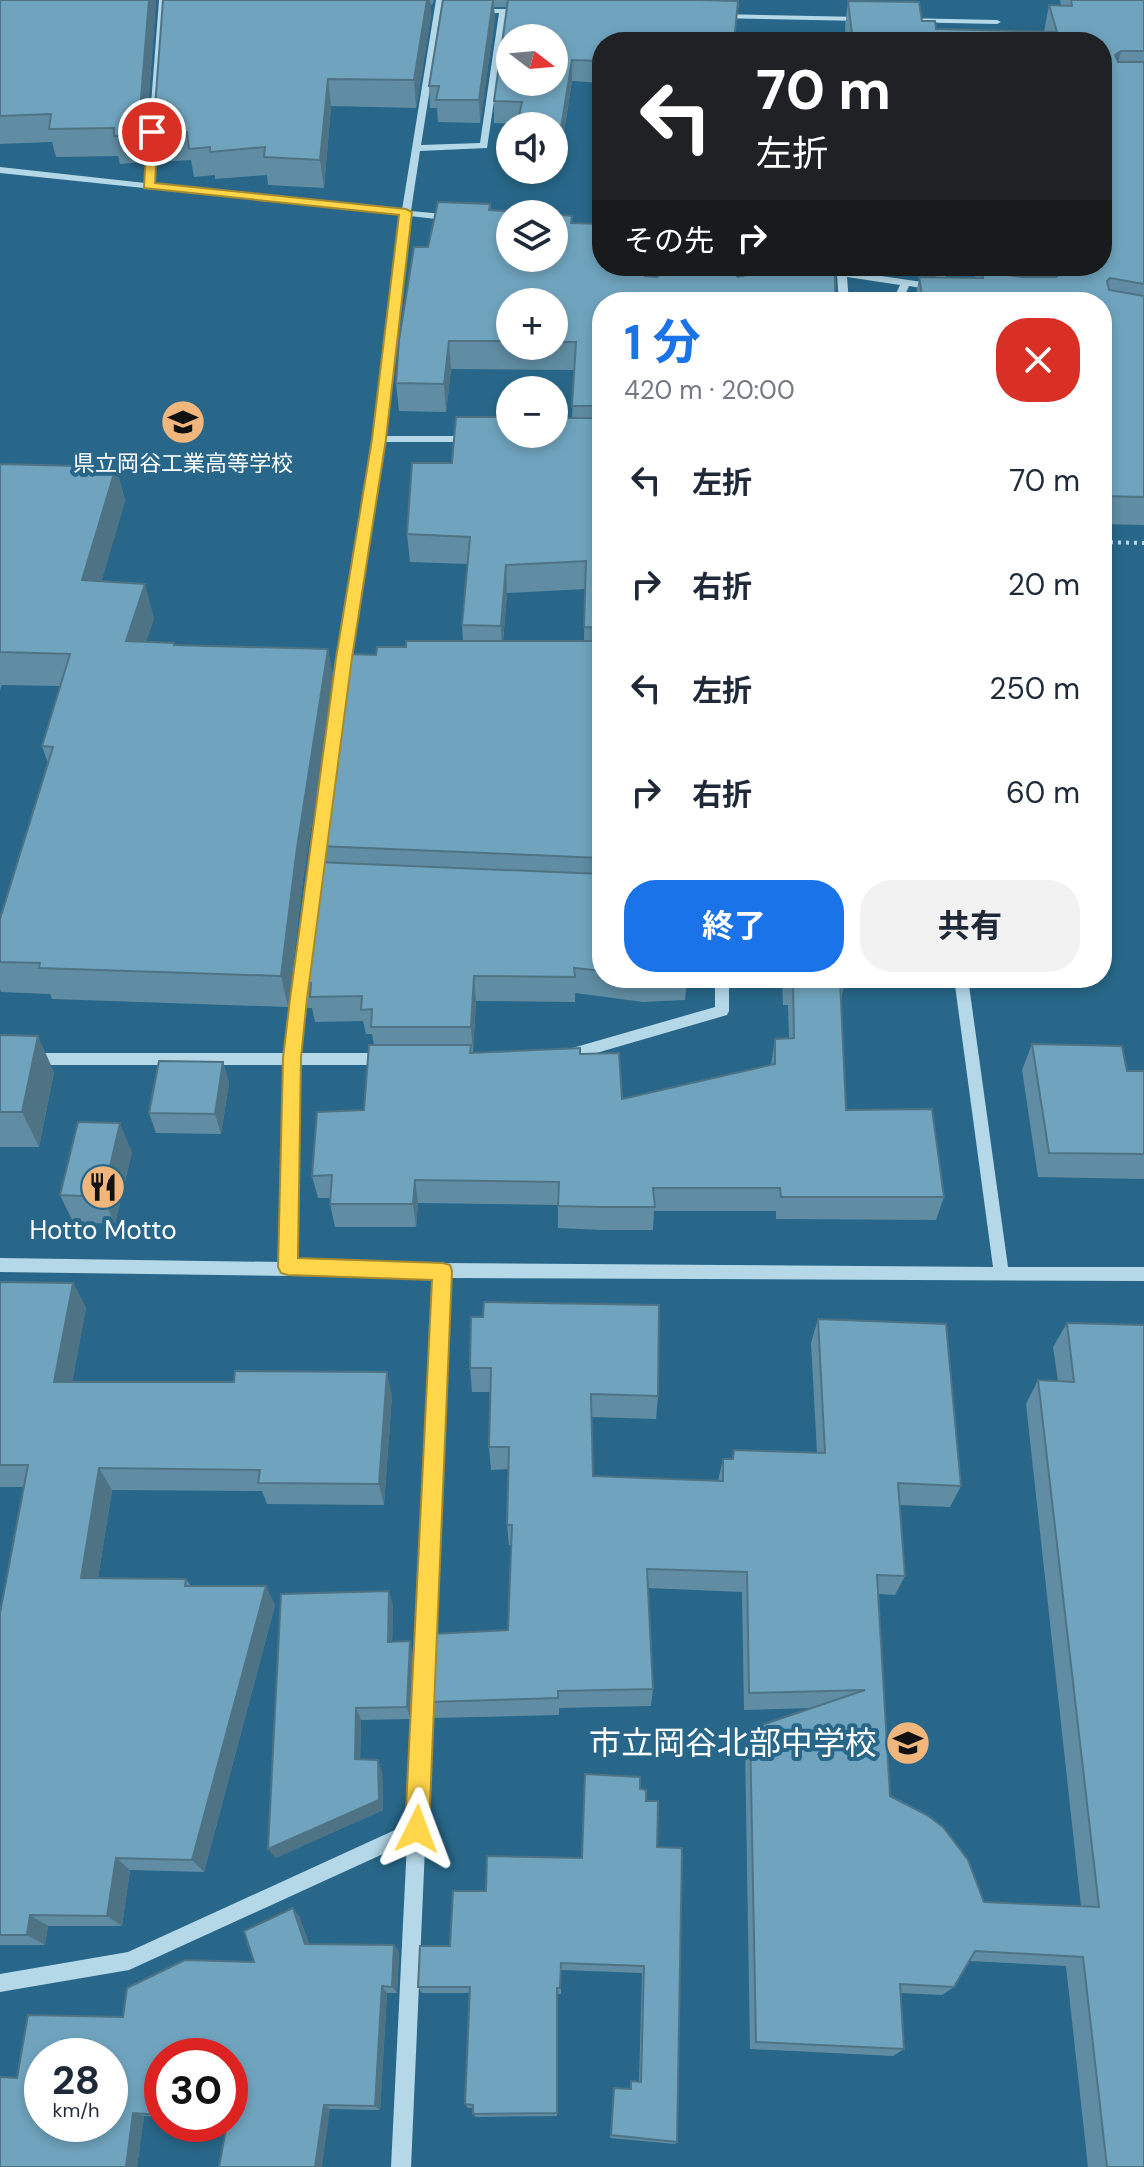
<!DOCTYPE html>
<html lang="ja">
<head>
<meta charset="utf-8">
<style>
  :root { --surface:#fff; --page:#f2f2f3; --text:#1f2937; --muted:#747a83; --accent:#1a73e8 }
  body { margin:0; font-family:"DM Sans","Noto Sans JP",sans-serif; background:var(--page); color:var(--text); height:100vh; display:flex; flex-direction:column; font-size:30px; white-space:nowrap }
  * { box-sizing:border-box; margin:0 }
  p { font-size:26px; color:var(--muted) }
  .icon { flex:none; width:44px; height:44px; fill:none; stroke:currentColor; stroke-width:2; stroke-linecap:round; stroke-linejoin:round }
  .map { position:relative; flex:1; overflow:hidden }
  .details { position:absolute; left:592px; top:292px; width:520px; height:696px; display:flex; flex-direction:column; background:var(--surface); border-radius:32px; box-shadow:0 4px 12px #0003 }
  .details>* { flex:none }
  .banner { position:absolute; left:592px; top:32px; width:520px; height:244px; border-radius:32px; box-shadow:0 4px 12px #0003; background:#202124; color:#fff; overflow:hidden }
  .needle { width:52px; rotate:106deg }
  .controls { position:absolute; left:496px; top:24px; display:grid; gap:16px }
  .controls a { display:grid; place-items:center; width:72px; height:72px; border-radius:50%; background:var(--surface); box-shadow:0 4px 12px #0003; font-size:40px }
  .speed { position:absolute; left:24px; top:2038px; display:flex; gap:16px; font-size:40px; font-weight:700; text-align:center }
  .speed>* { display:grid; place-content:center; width:104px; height:104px; border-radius:50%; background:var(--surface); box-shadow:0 4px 12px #0003; line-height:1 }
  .speed small { font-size:20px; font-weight:400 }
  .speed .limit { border:12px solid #d22; background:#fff; color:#111 }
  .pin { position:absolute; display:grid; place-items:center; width:68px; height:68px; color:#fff; margin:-34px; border:4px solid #fff; border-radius:50%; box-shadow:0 2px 8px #0007 }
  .me { position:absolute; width:88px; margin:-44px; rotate:3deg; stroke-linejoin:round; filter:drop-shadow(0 0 6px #0008) }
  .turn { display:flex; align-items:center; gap:28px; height:168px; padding:0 32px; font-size:36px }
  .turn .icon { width:104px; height:104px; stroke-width:2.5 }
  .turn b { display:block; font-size:56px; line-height:68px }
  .then { display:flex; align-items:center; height:76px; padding:0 32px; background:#0003; gap:16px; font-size:30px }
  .round { display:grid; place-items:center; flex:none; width:84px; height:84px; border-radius:32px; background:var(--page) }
  .summary { display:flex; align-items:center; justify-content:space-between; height:136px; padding:0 32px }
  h1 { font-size:48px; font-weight:700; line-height:60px; color:var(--accent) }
  .button { display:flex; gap:16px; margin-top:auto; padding:16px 32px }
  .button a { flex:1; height:92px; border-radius:32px; background:var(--accent); color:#fff; font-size:32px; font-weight:700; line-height:92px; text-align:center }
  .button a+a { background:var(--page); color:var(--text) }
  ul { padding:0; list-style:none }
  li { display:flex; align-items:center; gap:24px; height:104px; padding:0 32px }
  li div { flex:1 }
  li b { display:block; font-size:30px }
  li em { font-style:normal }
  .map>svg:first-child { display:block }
</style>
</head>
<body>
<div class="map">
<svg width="1144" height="2167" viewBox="0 0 1144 2167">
  <rect width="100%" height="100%" fill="#286789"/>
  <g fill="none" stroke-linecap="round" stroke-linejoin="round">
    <path stroke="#b5d8e9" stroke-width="4" stroke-dasharray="3 5" stroke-linecap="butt" d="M1102,542L1144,543"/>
    <path fill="#b5d8e9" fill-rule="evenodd" d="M159,0H167L154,184L402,210L436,0H444L421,145L480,143L499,13H472V9H526L530,11L526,13H507L487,148L420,151L411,211L453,215L458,218L453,221L410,216L385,436H471L476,439L471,442H384L318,880L299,1053H385L390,1055L392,1059L390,1063L385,1065H299L296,1262L993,1267L954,978H968L1008,1267H1144V1281L450,1278L411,2167H391L407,1843L129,1970L0,1992V1974L128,1952L408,1824L435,1278L0,1272V1258L281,1262L285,1065H0V1053H286L306,880L374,439L401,215L0,173V167L145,183Z
      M719,14L862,17L866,19L862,21L716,18L715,16Z
      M903,18L997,20L1001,22L997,24L900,22L899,20Z
      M648,266H658L656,302H646Z
      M735,266H745L746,302H736Z
      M789,266H813L936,284L935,266H945L946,288L941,291L909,286L902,302H892L900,285L847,277L849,302H839L837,275L794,269Z
      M715,978H729V1011L727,1015L562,1063L557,1061L555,1057L557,1053L562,1051L715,1007Z"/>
  </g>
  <path fill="#608da3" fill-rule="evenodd" d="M0,0H156L144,162L120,164L118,156L56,157L52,142L0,144Z
    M163,0H434L432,5L430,4L431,16L416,108L331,106L324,188L268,185L267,175L215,179V175L194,177L191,160L159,162L153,134Z
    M442,0H739L734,42H602V83L572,81L561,150L554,149V126L494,123V101L507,7H494L495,18L480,123L438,122L437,108H430L429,86Z
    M1060,0H1144V525L1102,524V302H915L919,277L975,278L974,266H1042L1040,277H1049L1047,266H1102V42H846L845,28L848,1L922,21L936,29L1044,32L1049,5H1061Z
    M490,204L491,210L572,223L645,276L657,277L735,274L738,277L748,275L749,266H835L602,302V978H687L685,1000L643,1002L575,993V1002L476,1001L473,1052H471V1053L580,1054L622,1099L771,1065L775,1039L789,1038L788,1005H783L782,978H845L841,1001L846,1110L944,1197L936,1220L776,1219V1211H654L653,1230H602L558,1228V1205L418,1203L416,1227H335L330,1204L331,1198H318L312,1176L364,1110L374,1045L372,1034H366L363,1021L315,1022L312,1008H307L302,982L321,862L318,846L376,655L406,647L463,641L462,625L468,564L410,562L407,534L452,463L572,418L574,370L451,369L446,412L399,411L396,383L428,247ZM510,302H554V346H510ZM585,589L584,642H503L507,593Z
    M0,464L116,467L125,501L101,582L154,618L146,642L174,643L175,645L328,649L334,682L303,880L288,1007L52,999L50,994L1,992L0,989V919L48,763L42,746L60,686L2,685L0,690Z
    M0,1035L54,1072L39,1147H0Z
    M1032,1044L1127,1071H1144V1179L1038,1177L1022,1070Z
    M223,1062L229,1083L221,1134L156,1133L149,1113Z
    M132,1152L115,1224L73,1222L60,1195Z
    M0,1282L73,1283L86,1308L72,1382L392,1395L384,1505L267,1504L262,1491L112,1490L98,1578L186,1579L191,1586L275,1605L204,1872L130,1870L122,1926H48L45,1945H0V1613L24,1487H0Z
    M471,1317L658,1396L656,1419L592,1417L593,1476L718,1481L723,1459H732L734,1450L817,1453L811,1343L818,1319L961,1486L950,1507L899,1505L905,1576L895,1595L878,1594L890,1796L984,1902L1081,1906L1026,1404L1038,1380L1058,1381L1053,1347L1067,1323L1144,1325V2167H1088L1066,1966L970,1961L954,1987L942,1995L900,1993L904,2049L893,2056L750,2049L745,1745L750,1729L813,1708L744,1710L742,1592L648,1588L653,1689L651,1706L559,1708V1715L434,1718L429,1702L508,1630L511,1545H509L507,1525L509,1469L491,1470L489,1447L490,1392H472L470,1368Z
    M393,1605L392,1642L413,1654L410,1719L361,1720L360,1759L382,1771L383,1810L275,1858Z
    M640,1789L646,1801L657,1847L677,2142L675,2144L610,2138L614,2088L630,2089L631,2081L639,2082L642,1973L561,1970V1994H557V2116L476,2117L473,2114V2108H468L465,2104L470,1993H422L418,1987L450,1946L486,1891L582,1858Z
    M299,1916L309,1944L394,1945L399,1952L397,1993H387L380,2110L330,2109L230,2124V2056H162V2117L144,2116L137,2167L17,2078L123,2017L254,1962Z"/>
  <path fill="#4e7385" d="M149,0H156L144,162L138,135Z
    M427,0H430L431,16L416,108L414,80Z
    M493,0L495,18L480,123L479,100Z
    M1121,51L1114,78L1115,55Z
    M572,60V81L561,150V128Z
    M328,79L331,106L324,188L320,160Z
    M449,341L451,369L446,412L444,384Z
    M116,467L125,501L92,614L82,580Z
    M506,565L507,593L502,653L501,626Z
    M145,584L154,618L136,674L126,641Z
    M328,649L334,682L303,880L288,1007L281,976L297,848Z
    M474,976L476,1001L473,1052L471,1027Z
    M38,1036L54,1072L39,1147L22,1112Z
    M223,1062L229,1083L221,1134L215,1114Z
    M120,1123L132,1152L115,1224L103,1197Z
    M415,1180L418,1203L416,1227L413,1204Z
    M73,1283L86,1308L68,1405L54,1382Z
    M387,1372L392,1395L384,1505L379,1484Z
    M99,1468L112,1490L95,1597L81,1578Z
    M266,1586L275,1605L204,1872L192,1860Z
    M389,1591L393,1605L392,1655L388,1642Z
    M410,1641L413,1654L410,1719L407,1707Z
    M356,1708L361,1720L360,1769L355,1759Z
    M378,1760L382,1771L383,1810L275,1858L268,1849Z
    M116,1858L130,1870L122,1926L107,1916Z
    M293,1908L299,1916L311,1951L305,1944Z
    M30,1915L48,1926L45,1945L27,1935Z
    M394,1945L399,1952L397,1993L392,1987Z
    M382,1986L387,1993L380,2110L375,2106Z
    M324,2105L330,2109L322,2167H315Z
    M133,2113L144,2116L137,2167H126Z"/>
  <path fill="#70a4be" stroke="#4e7385" stroke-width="2" fill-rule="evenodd" d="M0,0H149L138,135L114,136V128L49,129L51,114L0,116Z
    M163,0H427L414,80L328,79L320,160L264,157L265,147L210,152V147L189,149L187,132L153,134Z
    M443,0H493L479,100H436L439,86H429Z
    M508,0H699L738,1L734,42H602V61L572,60L561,128L554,127V126H517L522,102L494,101ZM510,38H554V82H510Z
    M1071,0H1144V51H1121L1115,55L1118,62H1144V284L1110,278L1107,281L1109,290L1144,296V497L1102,496V302H923L919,277L983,278V271L1022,277H1056L1059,274L1058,266H1102V42H853L848,1L919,2L922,21H935L936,29L1057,32L1049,5L1072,6Z
    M438,202L490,204L489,210L550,214H510V258H554V214L572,216L571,223L602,224V266H645V276L657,277L660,274L661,266H735V274L738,277L752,274L751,266H835V302H602V406H572L576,342H554V302H510V341H449L444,384L396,383L399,340L414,247H428Z
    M1021,266H1042V269Z
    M456,417H510V434H554V418H602V628L584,627L586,561L506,565L501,626L462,625L470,537L407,534L412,463H452Z
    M0,464L116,467L82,580L145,584L126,641L174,643V645L328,649L297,848L281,976L39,968L40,963L0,962V919L53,747L42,746L70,654L0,652Z
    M406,641H602V858L318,846L347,654L376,655L377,647H406Z
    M316,862L602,874V971L574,968L575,977L474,976L471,1027H371L372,1009L361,1010L362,996L310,997L311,983L302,982Z
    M787,978H845L846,980H840L846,1110L932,1109L944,1197H781L780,1188H653L655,1207H602L558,1206L559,1182L415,1180L413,1204H330L332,1175L312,1176L317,1112L364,1110L369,1045H471L470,1053L580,1048V1054L619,1053L622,1099L775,1064V1039L794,1038L793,980L787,979Z
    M0,1035L38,1036L22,1112H0Z
    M1032,1044L1122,1046L1127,1071H1144V1154L1049,1153Z
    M159,1061L223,1062L215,1114L149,1113Z
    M78,1122L120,1123L103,1197L60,1195Z
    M0,1282L73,1283L54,1382H234L235,1371L387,1372L379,1484L258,1483L260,1470L99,1468L81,1578L186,1579L185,1586H266L192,1860L116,1858L107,1916L30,1915L27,1935H0V1613L28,1465H0Z
    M484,1302L659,1305L658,1396L591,1394L593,1476L723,1481V1459H733L734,1450L825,1453L818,1319L946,1324L961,1486L898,1483L905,1576L877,1575L890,1796L927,1815L943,1827L968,1860L984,1902L1099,1907L1038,1380L1074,1382L1067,1323L1144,1325V2167H1107L1083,1957L975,1951L954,1987L900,1984L904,2049L756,2042L750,1729L865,1690L749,1693L747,1572L647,1569L653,1689L558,1691V1698L429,1702L432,1634L508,1630L512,1525H507L509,1447H489L491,1368H470L471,1317H483Z
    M389,1591L388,1642L410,1641L407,1707L356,1708L355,1759L378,1760L379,1800L268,1849L281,1594Z
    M585,1774L640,1777V1789L646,1790V1801H658L657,1847L682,1848L677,2142L611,2135L614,2088L631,2089V2081L641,2082L644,1966L561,1963L560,1988H557V2113L473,2114V2105L465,2104L470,1987H418L420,1946H450L453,1891H486L487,1856L582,1858Z
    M293,1908L305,1944L394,1945L392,1987L382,1986L375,2106L324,2105L315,2167H219L227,2124H230V2056H162V2115L133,2113L126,2167H0V2077L17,2078L28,2015L123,2017L127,1988L185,1960L254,1962L244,1931ZM42,2056H110V2124H42Z"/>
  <path fill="#ffd54a" stroke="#a68a30" stroke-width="2" d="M152,129L158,132L155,183L406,209L412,212L386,439L352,658L307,999L301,1058L298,1258L443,1263L450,1265L452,1271L429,1829L425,1837L417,1841L409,1837L405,1829L432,1280L288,1275L281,1273L278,1267L283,1058L290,999L336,658L372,439L399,215L144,188L147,132Z"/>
  <defs>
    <g id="school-disc" transform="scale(2.3)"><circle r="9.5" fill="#f0b67c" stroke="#286789"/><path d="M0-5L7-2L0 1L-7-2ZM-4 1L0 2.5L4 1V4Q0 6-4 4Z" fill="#111"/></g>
    <g id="restaurant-disc" transform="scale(2.3)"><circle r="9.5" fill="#f0b67c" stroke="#286789"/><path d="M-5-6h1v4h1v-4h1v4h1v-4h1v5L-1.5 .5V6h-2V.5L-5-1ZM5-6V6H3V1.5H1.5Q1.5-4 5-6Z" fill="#111"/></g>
  </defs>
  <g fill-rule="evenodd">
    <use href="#school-disc" x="183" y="422"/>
    <use href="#restaurant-disc" x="103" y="1187"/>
    <use href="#school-disc" x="908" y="1743"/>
  </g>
  <g text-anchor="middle" stroke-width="8" stroke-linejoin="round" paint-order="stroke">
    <g font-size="22" fill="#fff" stroke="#286789">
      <text x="183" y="471">県立岡谷工業高等学校</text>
    </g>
    <g font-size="26" fill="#fff" stroke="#286789">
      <text x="103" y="1239">Hotto Motto</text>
    </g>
    <g font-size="32" fill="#fff" stroke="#286789" text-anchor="end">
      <text x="877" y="1754">市立岡谷北部中学校</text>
    </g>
  </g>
</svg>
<div class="controls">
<a><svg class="needle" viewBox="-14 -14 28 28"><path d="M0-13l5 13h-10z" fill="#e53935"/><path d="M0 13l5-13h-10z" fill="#747a83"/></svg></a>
<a><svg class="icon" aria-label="sound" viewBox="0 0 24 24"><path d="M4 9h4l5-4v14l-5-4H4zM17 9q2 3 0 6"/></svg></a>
<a><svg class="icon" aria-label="layers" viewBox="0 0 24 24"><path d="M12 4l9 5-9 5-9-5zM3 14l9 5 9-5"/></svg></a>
<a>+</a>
<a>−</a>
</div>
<div class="speed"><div>28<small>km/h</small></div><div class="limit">30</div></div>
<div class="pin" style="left:152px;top:132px;background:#d93025"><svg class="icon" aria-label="arrive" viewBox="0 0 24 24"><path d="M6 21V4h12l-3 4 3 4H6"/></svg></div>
<svg class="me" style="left:417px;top:1829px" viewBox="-20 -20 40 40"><path d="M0-17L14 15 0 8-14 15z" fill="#ffd54a" stroke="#fff" stroke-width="4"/></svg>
<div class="banner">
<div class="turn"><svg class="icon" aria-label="left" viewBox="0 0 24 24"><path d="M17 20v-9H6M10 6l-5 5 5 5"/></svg><div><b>70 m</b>左折</div></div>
<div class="then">その先<svg class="icon" aria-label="right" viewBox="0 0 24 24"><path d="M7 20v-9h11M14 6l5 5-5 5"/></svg></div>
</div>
<section class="details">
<div class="summary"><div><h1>1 分</h1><p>420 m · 20:00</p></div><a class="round" style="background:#d93025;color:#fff"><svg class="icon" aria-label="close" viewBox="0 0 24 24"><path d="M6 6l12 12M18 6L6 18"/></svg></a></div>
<ul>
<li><svg class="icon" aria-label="left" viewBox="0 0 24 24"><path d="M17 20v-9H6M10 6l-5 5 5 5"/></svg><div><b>左折</b></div><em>70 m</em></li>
<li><svg class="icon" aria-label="right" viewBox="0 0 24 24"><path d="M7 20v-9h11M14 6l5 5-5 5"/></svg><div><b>右折</b></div><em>20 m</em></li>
<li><svg class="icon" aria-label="left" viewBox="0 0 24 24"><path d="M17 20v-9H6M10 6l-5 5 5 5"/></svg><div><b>左折</b></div><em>250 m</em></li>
<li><svg class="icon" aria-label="right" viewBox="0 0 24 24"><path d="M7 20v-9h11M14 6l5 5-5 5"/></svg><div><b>右折</b></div><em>60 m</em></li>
</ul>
<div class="button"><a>終了</a><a>共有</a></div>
</section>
</div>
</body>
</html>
